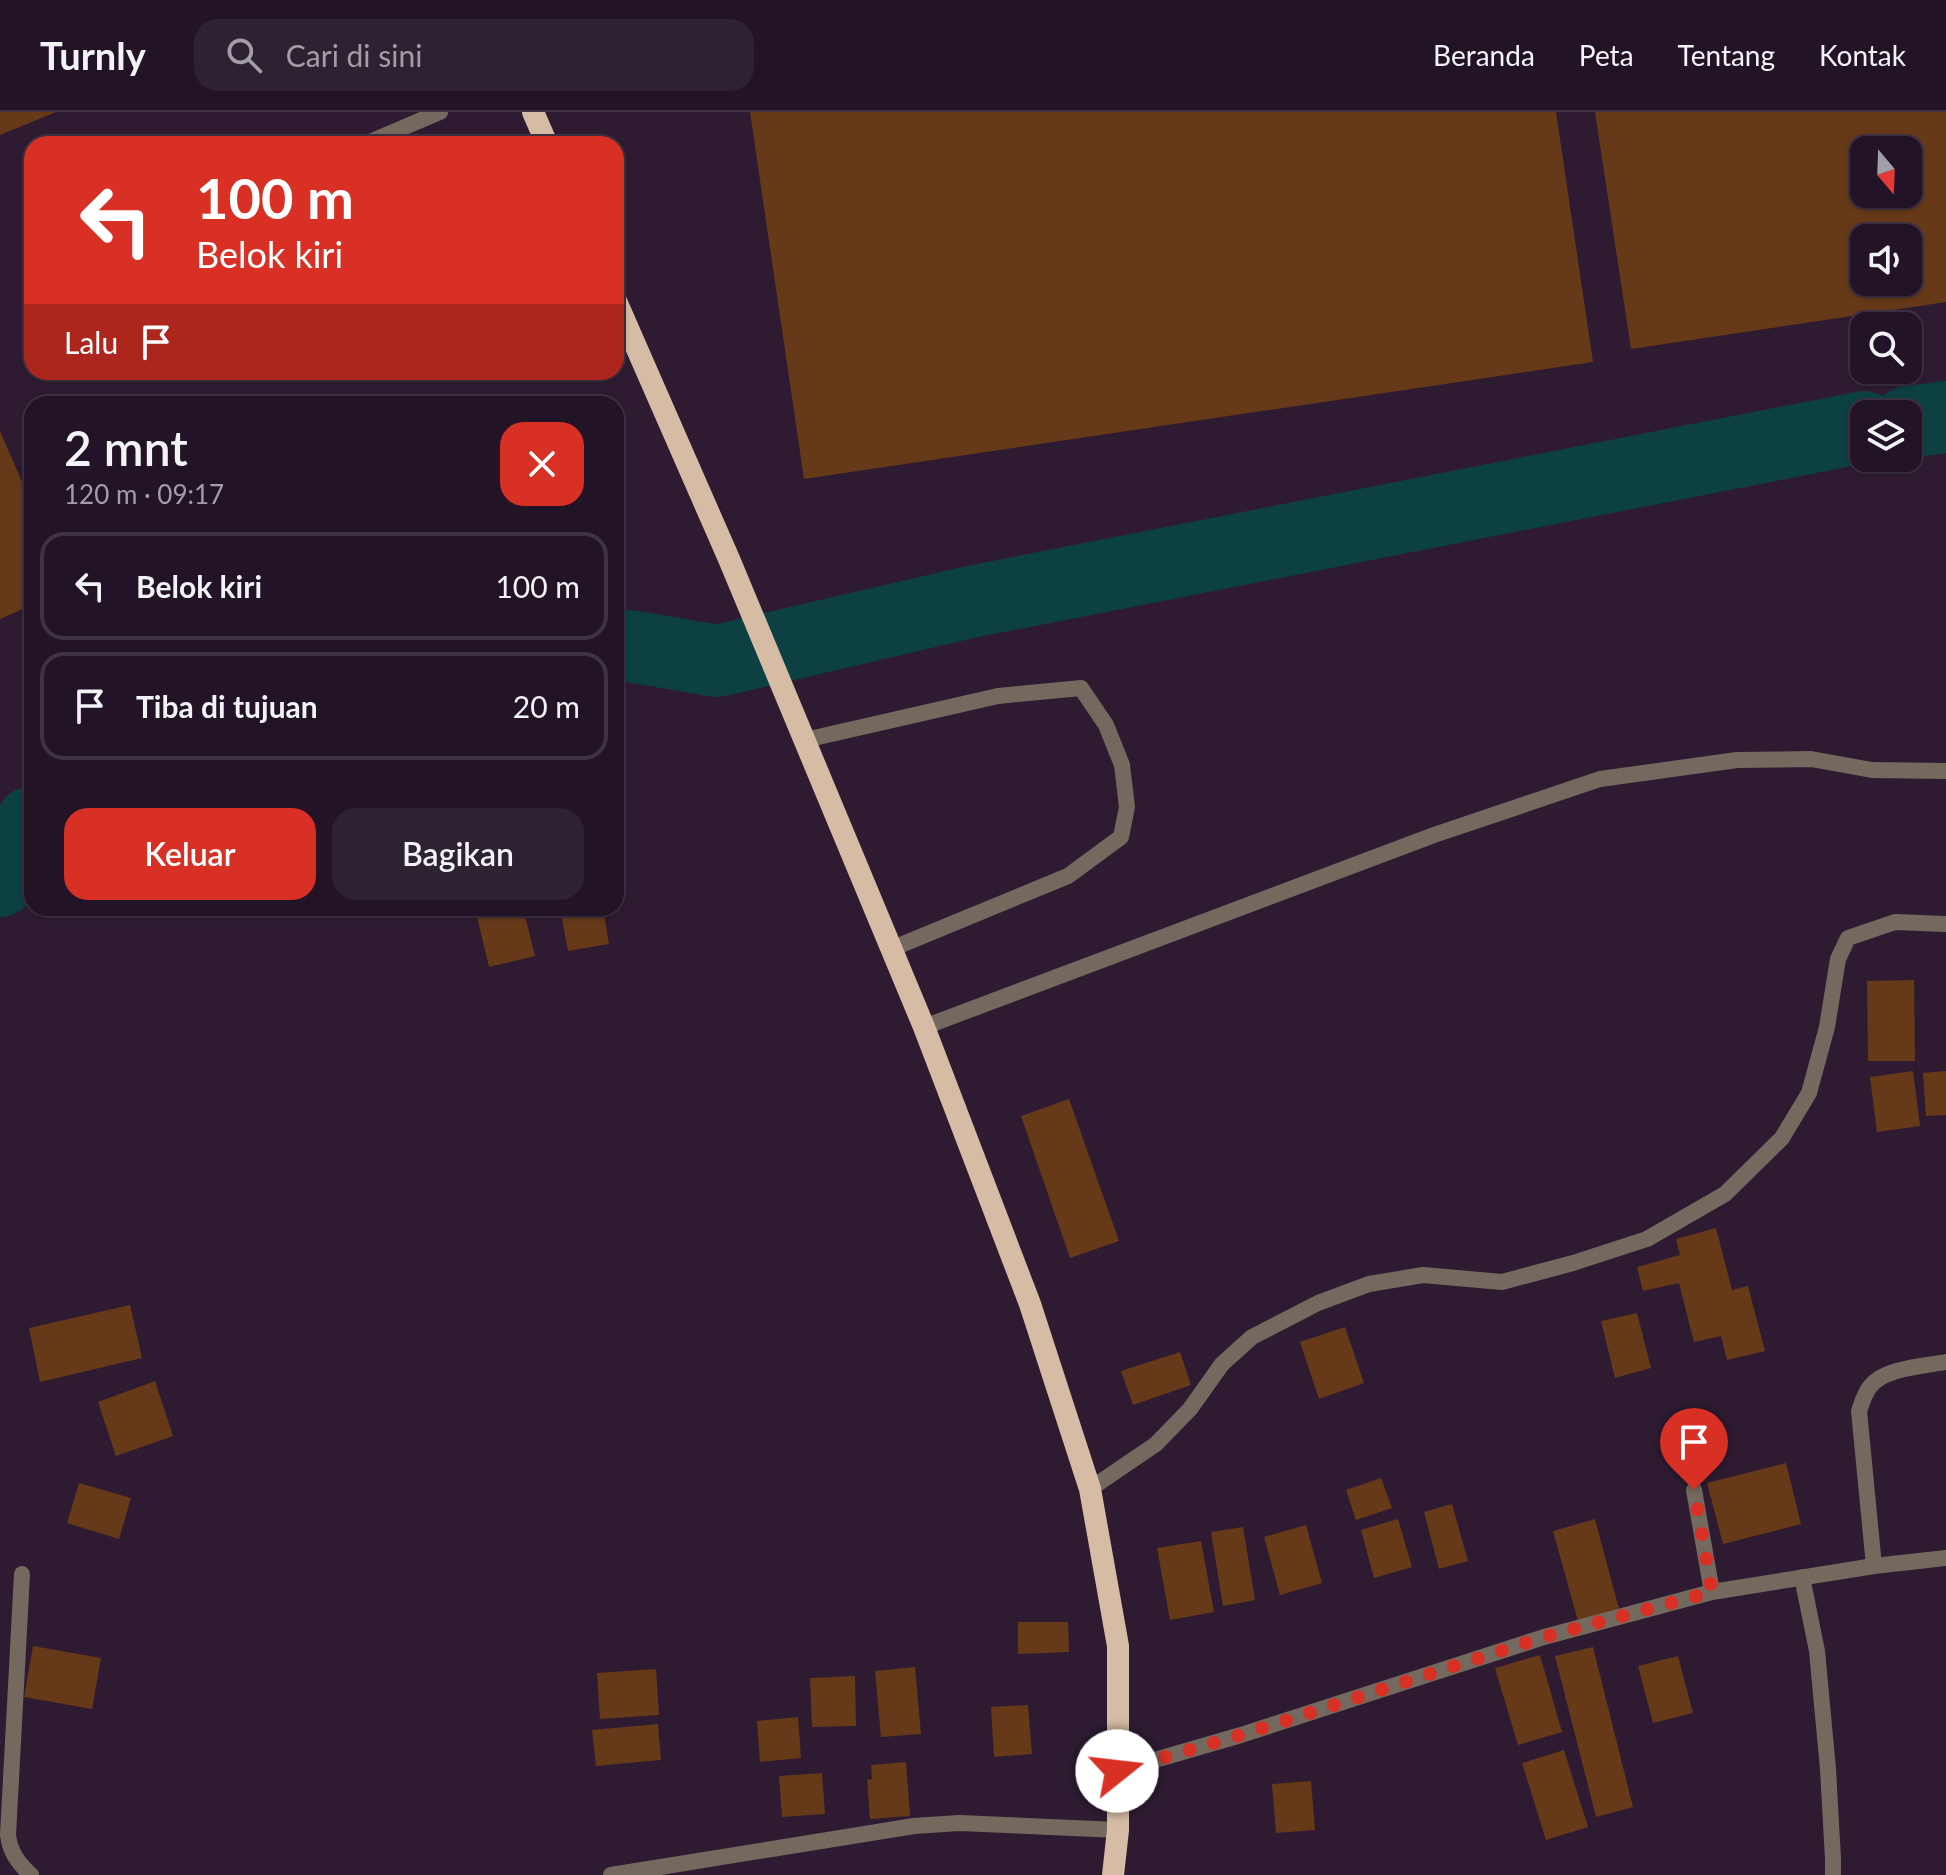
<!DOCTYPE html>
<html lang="id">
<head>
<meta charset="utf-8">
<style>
  :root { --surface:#221426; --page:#2e2132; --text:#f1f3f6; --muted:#a29ea7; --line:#3f3343; --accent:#d93025 }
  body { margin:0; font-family:Lato,sans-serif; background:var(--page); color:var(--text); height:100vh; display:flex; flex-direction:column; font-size:30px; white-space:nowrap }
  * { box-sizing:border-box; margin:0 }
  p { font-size:26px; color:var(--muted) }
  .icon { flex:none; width:44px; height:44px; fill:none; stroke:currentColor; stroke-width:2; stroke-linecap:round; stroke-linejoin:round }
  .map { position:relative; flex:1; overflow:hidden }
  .drawer { position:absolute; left:24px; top:284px; width:600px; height:520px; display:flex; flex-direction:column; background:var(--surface); border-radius:24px; box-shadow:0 2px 6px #0004,0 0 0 2px var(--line) }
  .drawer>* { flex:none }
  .hud { position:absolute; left:24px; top:24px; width:600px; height:244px; border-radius:24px; box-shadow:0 2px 6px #0004,0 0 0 2px var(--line); background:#d93025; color:#fff; overflow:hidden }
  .needle { width:52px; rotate:161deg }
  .controls { position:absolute; left:1850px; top:24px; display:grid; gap:16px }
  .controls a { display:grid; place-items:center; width:72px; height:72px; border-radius:16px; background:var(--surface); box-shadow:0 2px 6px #0004,0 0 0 2px var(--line); font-size:40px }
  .pin { position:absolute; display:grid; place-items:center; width:68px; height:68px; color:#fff; margin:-82px -34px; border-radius:50% 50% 50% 0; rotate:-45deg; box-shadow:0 0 8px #0007 }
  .pin .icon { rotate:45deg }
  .me { position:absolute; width:88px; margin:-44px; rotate:74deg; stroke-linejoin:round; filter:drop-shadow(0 0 6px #0008) }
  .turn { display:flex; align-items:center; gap:28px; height:168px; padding:0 40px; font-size:36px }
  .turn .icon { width:104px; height:104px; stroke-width:2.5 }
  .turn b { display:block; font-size:56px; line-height:68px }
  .then { display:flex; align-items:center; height:76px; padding:0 40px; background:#0003; gap:16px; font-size:30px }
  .round { display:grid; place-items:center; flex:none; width:84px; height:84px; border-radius:24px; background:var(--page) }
  .head { display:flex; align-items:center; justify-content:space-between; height:136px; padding:0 40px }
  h1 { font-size:48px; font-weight:600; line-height:60px }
  .primary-button { display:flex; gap:16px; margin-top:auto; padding:16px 40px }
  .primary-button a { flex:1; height:92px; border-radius:24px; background:var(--accent); color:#fff; font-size:32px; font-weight:600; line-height:92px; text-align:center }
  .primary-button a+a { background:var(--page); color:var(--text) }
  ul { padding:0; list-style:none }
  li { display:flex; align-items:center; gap:24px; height:108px; margin:0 16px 12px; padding:0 24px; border:4px solid var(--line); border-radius:24px }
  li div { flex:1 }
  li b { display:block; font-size:30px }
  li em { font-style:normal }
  header { display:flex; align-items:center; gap:48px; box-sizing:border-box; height:112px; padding:0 40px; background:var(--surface); border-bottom:2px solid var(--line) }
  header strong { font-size:38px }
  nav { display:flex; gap:44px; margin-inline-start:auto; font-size:28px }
  .search { width:560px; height:72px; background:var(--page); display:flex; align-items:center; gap:20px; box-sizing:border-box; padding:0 28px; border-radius:24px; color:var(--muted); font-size:30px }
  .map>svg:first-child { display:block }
</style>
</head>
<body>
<header>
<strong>Turnly</strong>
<div class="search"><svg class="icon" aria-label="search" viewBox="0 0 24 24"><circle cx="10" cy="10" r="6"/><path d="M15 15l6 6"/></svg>Cari di sini</div>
<nav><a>Beranda</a><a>Peta</a><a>Tentang</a><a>Kontak</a></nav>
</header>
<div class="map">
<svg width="1946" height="1763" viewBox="0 0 1946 1763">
  <rect width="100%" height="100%" fill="#2e1b32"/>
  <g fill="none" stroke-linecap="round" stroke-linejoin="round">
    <path stroke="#0c4043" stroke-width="72" d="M1908,310L1946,305
      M616,533L635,535L717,549L970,490L1864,315
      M0,769L32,710"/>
  </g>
  <path fill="#663919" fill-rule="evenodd" d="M0,0H56L0,23Z
    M750,0H1556L1593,250L804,367Z
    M1595,0H1946V190L1631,237ZM1864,38H1908V82H1864ZM1864,126H1908V170H1864Z
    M0,319L32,393V493L0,507Z
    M495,796H523L535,844L489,855L476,801Z
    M592,796H603L609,832L568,839L561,802Z
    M1914,868L1915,949H1868L1867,869Z
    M1913,959L1920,1014L1877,1020L1870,965Z
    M1946,959V1003L1926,1004L1923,961Z
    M1069,987L1119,1129L1070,1146L1021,1004Z
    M1716,1116L1732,1178L1748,1174L1765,1239L1727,1248L1721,1224L1694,1230L1679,1171L1643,1179L1637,1155L1680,1143L1676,1127Z
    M130,1193L142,1246L40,1270L29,1216Z
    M1637,1201L1651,1256L1615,1266L1601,1209Z
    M1345,1215L1364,1271L1319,1287L1300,1230Z
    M1180,1240L1191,1273L1133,1293L1121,1259Z
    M155,1269L173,1324L116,1344L98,1290Z
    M1786,1351L1801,1412L1723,1432L1707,1371Z
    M1381,1366L1392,1396L1356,1408L1346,1378Z
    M79,1371L131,1386L119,1427L67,1411Z
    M1452,1392L1468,1449L1439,1457L1424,1400Z
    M1398,1407L1412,1455L1374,1466L1361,1418Z
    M1595,1407L1619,1497L1578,1509L1553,1419Z
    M1306,1413L1322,1471L1280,1483L1264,1425Z
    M1243,1415L1255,1488L1223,1494L1211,1420Z
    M1201,1429L1214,1500L1170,1508L1157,1436Z
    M1018,1510H1068L1069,1540L1018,1542Z
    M33,1534L101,1546L92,1597L24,1585Z
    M1593,1535L1633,1695L1596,1705L1555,1544Z
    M1540,1543L1562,1620L1518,1633L1495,1556Z
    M1678,1544L1693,1601L1653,1611L1638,1554Z
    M915,1555L921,1622L881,1625L875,1559Z
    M656,1557L659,1603L600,1607L597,1561Z
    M855,1564L856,1614L812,1615L810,1566Z
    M1028,1593L1032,1642L994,1645L991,1595Z
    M798,1605L801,1646L760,1650L757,1609Z
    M658,1612L661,1648L596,1654L592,1618Z
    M1564,1638L1588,1715L1546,1728L1522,1651Z
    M906,1650L910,1704L870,1707L867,1668L872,1667L871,1653Z
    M822,1661L825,1702L782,1705L779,1664Z
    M1311,1669L1315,1718L1276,1721L1272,1672Z"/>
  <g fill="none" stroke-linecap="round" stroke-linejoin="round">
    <path stroke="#74695e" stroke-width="16" d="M365,32L440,0
      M805,628L998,584L1081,576L1106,613L1122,653L1127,695L1121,725L1068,764L891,837
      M924,915L1434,723L1600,667L1737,648L1811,647L1872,658L1946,659"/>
    <path stroke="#74695e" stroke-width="16" d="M1090,1377L1156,1332L1190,1297L1222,1252L1252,1225L1318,1191L1369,1172L1423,1163L1502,1170L1573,1151L1647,1127L1725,1082L1782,1026L1809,981L1827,915L1838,847L1848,826L1895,810L1946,812
      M1694,1378L1712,1480
      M1874,1454L1859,1299C1862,1291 1864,1283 1869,1276C1882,1256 1924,1254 1946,1250
      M22,1462L8,1723C10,1740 18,1751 31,1763
      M1802,1465L1817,1539L1828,1657L1833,1747V1763
      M1117,1659L1241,1623L1544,1525L1712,1480L1874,1454L1946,1446
      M611,1763L914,1714L959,1711L1118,1718"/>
    <path stroke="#d6bca4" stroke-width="22" d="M533,0L547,32
      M616,189L729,447L924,915L1030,1192L1090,1377L1118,1534V1718L1113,1763"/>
  </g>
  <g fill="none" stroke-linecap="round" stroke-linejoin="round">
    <path stroke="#d93025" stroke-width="14" stroke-dasharray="0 25.2" d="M1117,1659L1241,1623L1544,1525L1712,1480L1694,1378"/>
  </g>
</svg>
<div class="controls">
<a><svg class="needle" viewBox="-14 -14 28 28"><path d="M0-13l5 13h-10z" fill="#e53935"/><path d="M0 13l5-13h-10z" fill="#a29ea7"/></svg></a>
<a><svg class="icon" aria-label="sound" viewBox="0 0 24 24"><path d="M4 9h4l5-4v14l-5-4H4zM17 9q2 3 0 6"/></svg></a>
<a><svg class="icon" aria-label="search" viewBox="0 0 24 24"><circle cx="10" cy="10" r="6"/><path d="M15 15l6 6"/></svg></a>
<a><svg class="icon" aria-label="layers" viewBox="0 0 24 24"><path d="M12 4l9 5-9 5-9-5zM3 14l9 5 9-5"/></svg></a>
</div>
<div class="pin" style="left:1694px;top:1378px;background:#d93025"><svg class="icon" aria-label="arrive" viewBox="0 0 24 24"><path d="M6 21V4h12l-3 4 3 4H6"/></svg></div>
<svg class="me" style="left:1117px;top:1659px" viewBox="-20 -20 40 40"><circle r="19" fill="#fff"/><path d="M0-13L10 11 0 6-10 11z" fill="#d93025"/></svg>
<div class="hud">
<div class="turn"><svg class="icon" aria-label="left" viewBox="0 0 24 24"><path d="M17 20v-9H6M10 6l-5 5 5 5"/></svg><div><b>100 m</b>Belok kiri</div></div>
<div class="then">Lalu<svg class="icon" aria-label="arrive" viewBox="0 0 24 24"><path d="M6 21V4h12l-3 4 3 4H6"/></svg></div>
</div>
<section class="drawer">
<div class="head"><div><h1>2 mnt</h1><p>120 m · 09:17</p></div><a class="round" style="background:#d93025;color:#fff"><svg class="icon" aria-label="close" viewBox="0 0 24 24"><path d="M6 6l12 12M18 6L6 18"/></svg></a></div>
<ul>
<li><svg class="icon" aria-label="left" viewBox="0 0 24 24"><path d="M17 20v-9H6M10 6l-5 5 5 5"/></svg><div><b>Belok kiri</b></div><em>100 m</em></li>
<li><svg class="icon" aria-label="arrive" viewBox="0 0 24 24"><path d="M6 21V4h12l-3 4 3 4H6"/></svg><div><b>Tiba di tujuan</b></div><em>20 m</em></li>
</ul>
<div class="primary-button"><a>Keluar</a><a>Bagikan</a></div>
</section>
</div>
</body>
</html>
